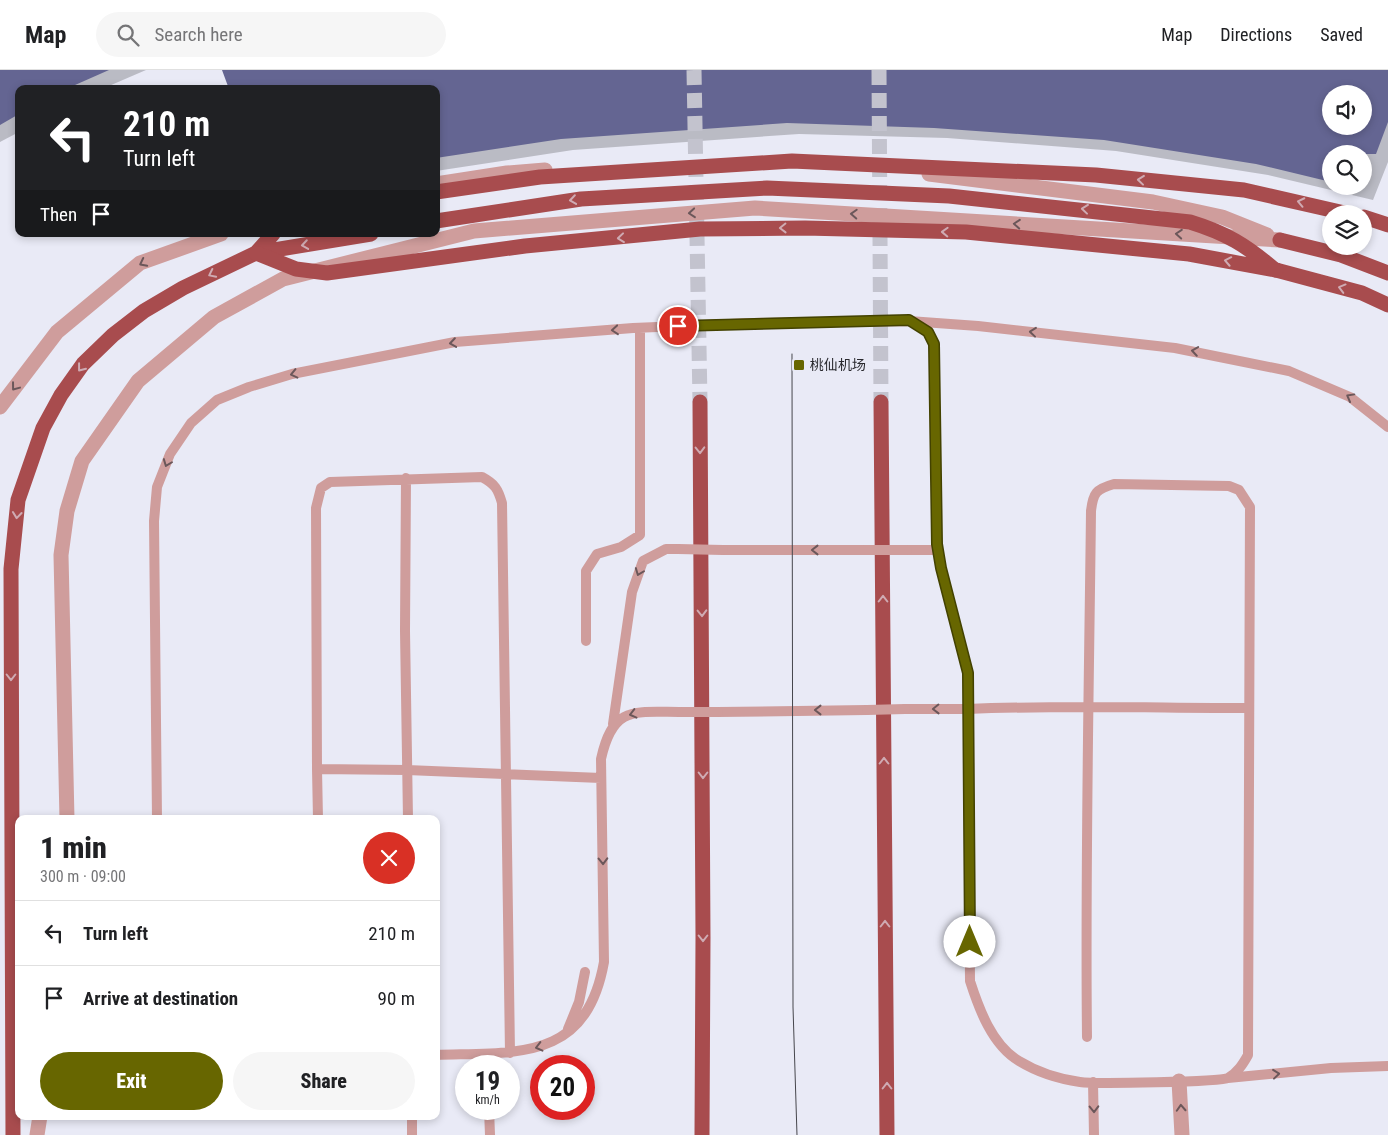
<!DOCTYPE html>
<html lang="en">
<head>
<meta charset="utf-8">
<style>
  :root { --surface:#fff; --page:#f6f6f6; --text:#202124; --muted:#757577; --line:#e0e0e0; --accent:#676600 }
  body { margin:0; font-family:"Roboto Condensed","Noto Sans SC",sans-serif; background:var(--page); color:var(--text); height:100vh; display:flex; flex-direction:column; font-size:19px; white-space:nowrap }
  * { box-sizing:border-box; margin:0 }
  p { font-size:16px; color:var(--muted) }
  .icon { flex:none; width:28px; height:28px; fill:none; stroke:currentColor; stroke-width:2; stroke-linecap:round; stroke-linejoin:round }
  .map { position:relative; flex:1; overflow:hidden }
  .side { position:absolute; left:15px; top:745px; width:425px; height:305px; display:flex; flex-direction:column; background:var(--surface); border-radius:10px; box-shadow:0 2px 8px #0003 }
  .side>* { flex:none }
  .top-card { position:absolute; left:15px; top:15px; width:425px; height:152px; border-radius:10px; box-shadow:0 2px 8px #0003; background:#202124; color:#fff; overflow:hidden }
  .fabs { position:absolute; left:1322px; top:15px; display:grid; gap:10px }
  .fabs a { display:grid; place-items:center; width:50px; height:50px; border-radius:50%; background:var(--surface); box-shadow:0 2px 8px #0003; font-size:25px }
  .speed { position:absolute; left:455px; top:985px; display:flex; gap:10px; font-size:25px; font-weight:700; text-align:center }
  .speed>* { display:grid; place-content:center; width:65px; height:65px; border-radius:50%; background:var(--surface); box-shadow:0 2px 8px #0003; line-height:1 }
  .speed small { font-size:12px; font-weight:400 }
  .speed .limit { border:8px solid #d22; background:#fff; color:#111 }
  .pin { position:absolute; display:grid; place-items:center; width:42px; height:42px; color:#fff; margin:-21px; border:2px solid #fff; border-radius:50%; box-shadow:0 1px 5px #0007 }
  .me { position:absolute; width:55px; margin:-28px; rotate:0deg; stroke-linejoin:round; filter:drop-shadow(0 0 4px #0008) }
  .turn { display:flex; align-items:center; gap:18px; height:105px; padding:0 25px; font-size:22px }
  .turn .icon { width:65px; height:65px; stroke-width:2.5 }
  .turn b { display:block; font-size:35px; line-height:42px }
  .then { display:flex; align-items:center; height:48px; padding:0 25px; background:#0003; gap:10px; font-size:19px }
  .round { display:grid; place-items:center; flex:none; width:52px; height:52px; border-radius:26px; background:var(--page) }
  .overview { display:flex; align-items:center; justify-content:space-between; height:85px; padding:0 25px }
  h1 { font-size:30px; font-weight:800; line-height:38px }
  .primary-button { display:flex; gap:10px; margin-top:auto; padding:10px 25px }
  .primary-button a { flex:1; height:58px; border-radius:30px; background:var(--accent); color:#fff; font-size:20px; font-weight:800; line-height:58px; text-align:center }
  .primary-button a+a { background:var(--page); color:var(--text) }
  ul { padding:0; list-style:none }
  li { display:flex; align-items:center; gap:15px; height:65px; padding:0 25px; border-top:1px solid var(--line) }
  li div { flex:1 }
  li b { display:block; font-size:19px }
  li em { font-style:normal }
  header { display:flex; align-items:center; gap:30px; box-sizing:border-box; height:70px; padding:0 25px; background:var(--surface); border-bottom:1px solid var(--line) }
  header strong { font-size:24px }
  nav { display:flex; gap:28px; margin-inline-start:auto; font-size:18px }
  .search { width:350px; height:45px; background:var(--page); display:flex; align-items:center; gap:12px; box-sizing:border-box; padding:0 18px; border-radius:28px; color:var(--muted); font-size:19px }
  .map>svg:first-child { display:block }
</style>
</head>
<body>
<header>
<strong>Map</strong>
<div class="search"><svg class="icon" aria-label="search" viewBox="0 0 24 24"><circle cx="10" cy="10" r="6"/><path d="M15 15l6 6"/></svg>Search here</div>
<nav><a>Map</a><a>Directions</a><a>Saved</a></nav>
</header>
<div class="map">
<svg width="1388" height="1065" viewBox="0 0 1388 1065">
  <rect width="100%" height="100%" fill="#e9eaf6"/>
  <path fill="#0003" fill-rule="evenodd" d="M0,0H146L102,19H19V62L0,72Z
    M223,0H1388V92L1373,130L1268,105L1116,81L947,68L799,64L573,80L436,101V19ZM1331,24H1364V56H1331ZM1331,84H1364V116H1331Z"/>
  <path fill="#646592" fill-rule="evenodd" d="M0,0H109L66,19H19V44L0,55Z
    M222,0H1388V52L1376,84H1331V112L1256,94L1104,70L934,58L787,53L561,69L436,88V19H229ZM1331,24H1364V56H1331Z"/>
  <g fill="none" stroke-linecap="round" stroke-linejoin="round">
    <path stroke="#c3c3ce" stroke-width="15" stroke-dasharray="15 8" stroke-linecap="butt" d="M694,0L700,332
      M879,0L881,332"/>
    <path stroke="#cf9d9c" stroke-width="10" d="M406,408L405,561L408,749
      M723,480H864
      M907,480H938
      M586,571V501L597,484L621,477L640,465V258
      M905,639H968V603L941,498L937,474L934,274L928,262L914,253
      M718,642L867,640
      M613,654L632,522L643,491L666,479H678
      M317,699L316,438L321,418L330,412L482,407C495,414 498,419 502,433L510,983
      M157,749L154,451L157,417L170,384L191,353L217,330L249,317L292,304L455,272L633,258L754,253L909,251L978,256L1175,278L1289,301L1350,327L1388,357
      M318,749L317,699L407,700L601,708
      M568,959L579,932L585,902
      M1087,967C1085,792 1089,617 1091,441C1093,423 1096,419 1114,414L1229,416L1239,420L1250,437L1248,985C1243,994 1238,1002 1228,1008C1220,1012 1095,1014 1080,1012C1059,1009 1037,1002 1019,991C992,975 979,939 970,911L968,639C1061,635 1155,638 1249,638
      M488,984V996
      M436,985C517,982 586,992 604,892L601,689C613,635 634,642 682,642
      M1228,1008L1331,998L1388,996
      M1093,1012L1094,1065
      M489,1039L490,1065
      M412,1065V1046"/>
    <path stroke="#cf9d9c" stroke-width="15" d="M929,104L1153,132L1222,147L1267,165
      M436,114L507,103L545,100
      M0,337L57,262L140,193L221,164
      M67,749L61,485L67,441L82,391L138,311L214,247L283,209L474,161L755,138L1280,170
      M1179,1011L1182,1065
      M37,1065L40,1046"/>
    <path stroke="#a84c4e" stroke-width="15" d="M1364,147L1388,155
      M1280,170L1341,185L1388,203
      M256,183L273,164
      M1276,200L1362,223L1388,235
      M700,332L703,867L702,1065
      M881,332L887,1065
      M13,1065L11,499L18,430L43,358L61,325L83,294L113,265L144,241L183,218L256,183L371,164"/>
    <path stroke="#46464c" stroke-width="1" d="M792,284L793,937L797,1065"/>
    <path stroke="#cf9d9c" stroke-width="10" d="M678,479L723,480
      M864,480H907
      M867,640L905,639
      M682,642H718"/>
    <path stroke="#a84c4e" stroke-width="15" d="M436,122L540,107L792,91L1096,105L1244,120L1349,144
      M436,151L581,129L767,118L949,126L1190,152C1226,163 1246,175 1275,200
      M256,183L296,199L327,203L525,176L700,159L805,158L966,162L1189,184L1276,200"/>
  </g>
  <defs><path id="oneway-chevron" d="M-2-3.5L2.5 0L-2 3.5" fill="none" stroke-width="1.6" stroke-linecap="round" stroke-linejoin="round" transform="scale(1.25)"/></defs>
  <g stroke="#cfabb3">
    <use href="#oneway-chevron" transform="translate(1141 110) rotate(-174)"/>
    <use href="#oneway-chevron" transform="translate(573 130) rotate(172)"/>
    <use href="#oneway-chevron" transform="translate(1301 132) rotate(-168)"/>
    <use href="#oneway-chevron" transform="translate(1085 139) rotate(-174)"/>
    <use href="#oneway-chevron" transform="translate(783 158) rotate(179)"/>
    <use href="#oneway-chevron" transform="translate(945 162) rotate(-178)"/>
    <use href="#oneway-chevron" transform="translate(621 168) rotate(174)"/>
    <use href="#oneway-chevron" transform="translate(305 175) rotate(171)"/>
    <use href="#oneway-chevron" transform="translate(1228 191) rotate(-169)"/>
    <use href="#oneway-chevron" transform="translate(212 204) rotate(154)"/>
    <use href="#oneway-chevron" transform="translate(1342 218) rotate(-165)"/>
    <use href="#oneway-chevron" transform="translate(81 298) rotate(128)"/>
    <use href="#oneway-chevron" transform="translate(700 380) rotate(89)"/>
    <use href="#oneway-chevron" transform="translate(17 445) rotate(96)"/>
    <use href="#oneway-chevron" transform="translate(883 529) rotate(-90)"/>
    <use href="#oneway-chevron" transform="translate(702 543) rotate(89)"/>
    <use href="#oneway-chevron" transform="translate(11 607) rotate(90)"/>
    <use href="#oneway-chevron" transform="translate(884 691) rotate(-90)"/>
    <use href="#oneway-chevron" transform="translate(703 705) rotate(90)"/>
    <use href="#oneway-chevron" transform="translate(885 854) rotate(-90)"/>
    <use href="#oneway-chevron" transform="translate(703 868) rotate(90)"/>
    <use href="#oneway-chevron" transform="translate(887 1016) rotate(-90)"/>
  </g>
  <g stroke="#6b575a">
    <use href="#oneway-chevron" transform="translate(692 143) rotate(175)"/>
    <use href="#oneway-chevron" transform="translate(854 144) rotate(-177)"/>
    <use href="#oneway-chevron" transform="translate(1017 154) rotate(-176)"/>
    <use href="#oneway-chevron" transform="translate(1179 164) rotate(-176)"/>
    <use href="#oneway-chevron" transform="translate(143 193) rotate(153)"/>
    <use href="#oneway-chevron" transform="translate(615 260) rotate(175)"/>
    <use href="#oneway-chevron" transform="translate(1033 262) rotate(-174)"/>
    <use href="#oneway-chevron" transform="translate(453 273) rotate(172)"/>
    <use href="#oneway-chevron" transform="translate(1195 281) rotate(-171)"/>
    <use href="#oneway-chevron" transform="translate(294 304) rotate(167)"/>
    <use href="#oneway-chevron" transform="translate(15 317) rotate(127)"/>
    <use href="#oneway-chevron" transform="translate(1350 327) rotate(-151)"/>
    <use href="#oneway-chevron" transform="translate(167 393) rotate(111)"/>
    <use href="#oneway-chevron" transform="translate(815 480) rotate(-180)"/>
    <use href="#oneway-chevron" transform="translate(639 502) rotate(111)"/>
    <use href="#oneway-chevron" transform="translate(936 639) rotate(179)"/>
    <use href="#oneway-chevron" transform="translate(818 640) rotate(180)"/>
    <use href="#oneway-chevron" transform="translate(633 644) rotate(166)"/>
    <use href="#oneway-chevron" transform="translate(603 791) rotate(89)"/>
    <use href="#oneway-chevron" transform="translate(539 977) rotate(166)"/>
    <use href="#oneway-chevron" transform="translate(1276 1004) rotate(-6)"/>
    <use href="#oneway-chevron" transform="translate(1181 1038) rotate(-93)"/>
    <use href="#oneway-chevron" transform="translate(1094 1039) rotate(89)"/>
  </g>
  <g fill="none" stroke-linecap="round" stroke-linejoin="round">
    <g stroke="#434200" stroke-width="12">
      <path id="route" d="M678,256L909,250L928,262L934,274L937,474L941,498L968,603L970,872"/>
    </g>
    <use href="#route" stroke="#676600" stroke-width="9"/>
  </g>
  <rect fill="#676600" stroke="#e9eaf6" stroke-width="2" x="793" y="289" width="12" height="12" rx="2.5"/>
  <g text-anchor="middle" stroke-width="5" stroke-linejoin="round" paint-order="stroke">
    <g font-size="14" fill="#29292e" stroke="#e9eaf6" text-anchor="start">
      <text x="810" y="300">桃仙机场</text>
    </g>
  </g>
</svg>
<div class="fabs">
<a><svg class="icon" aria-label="sound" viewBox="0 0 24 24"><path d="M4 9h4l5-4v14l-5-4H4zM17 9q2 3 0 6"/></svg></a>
<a><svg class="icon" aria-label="search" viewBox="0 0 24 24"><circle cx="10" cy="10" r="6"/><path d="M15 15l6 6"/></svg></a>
<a><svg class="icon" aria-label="layers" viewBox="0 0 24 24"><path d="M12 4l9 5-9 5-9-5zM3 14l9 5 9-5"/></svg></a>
</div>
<div class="speed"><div>19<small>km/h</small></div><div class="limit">20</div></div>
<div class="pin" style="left:678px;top:256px;background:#d93025"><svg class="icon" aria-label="arrive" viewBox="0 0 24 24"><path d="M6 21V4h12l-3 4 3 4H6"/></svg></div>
<svg class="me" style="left:970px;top:872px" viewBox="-20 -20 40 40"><circle r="19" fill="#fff"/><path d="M0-13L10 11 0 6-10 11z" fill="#676600"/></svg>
<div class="top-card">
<div class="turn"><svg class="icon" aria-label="left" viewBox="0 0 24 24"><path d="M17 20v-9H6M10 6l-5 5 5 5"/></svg><div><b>210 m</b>Turn left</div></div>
<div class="then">Then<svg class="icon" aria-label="arrive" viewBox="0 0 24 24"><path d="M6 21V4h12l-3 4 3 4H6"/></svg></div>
</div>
<section class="side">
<div class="overview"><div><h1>1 min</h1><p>300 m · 09:00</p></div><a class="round" style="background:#d93025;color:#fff"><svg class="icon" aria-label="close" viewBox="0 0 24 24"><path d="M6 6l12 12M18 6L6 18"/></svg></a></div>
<ul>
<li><svg class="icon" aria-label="left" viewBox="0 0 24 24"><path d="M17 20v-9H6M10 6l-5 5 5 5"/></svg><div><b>Turn left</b></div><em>210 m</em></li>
<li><svg class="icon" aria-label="arrive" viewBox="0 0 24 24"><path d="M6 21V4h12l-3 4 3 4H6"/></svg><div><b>Arrive at destination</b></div><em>90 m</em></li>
</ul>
<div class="primary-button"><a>Exit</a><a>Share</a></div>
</section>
</div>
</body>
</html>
